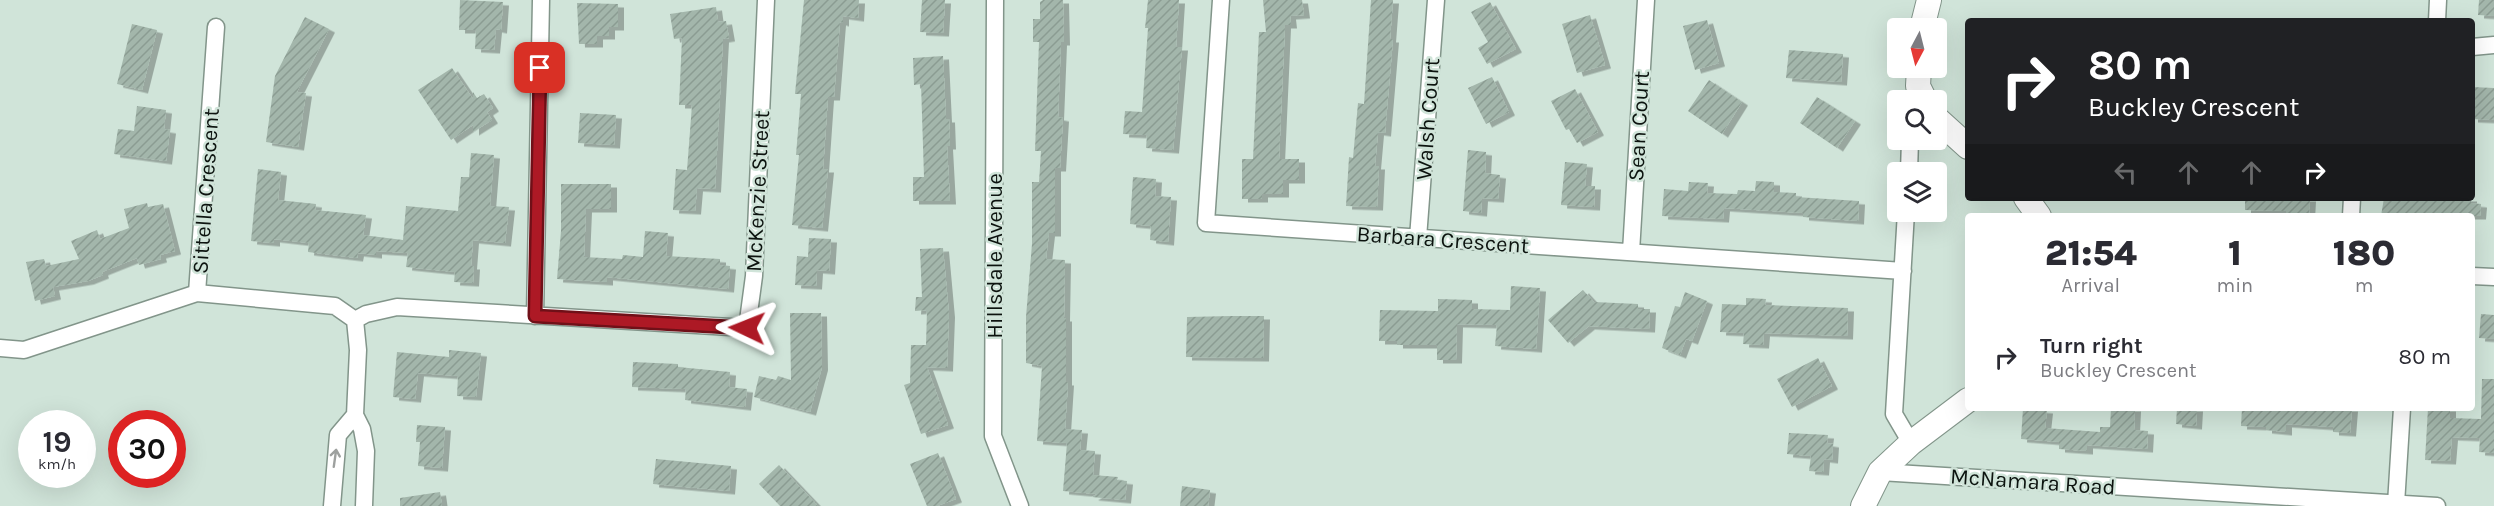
<!DOCTYPE html>
<html lang="en">
<head>
<meta charset="utf-8">
<style>
  :root { --surface:#fff; --page:#f7f7f7; --text:#2b2b33; --muted:#7c7c81 }
  body { margin:0; font-family:Karla,sans-serif; background:var(--page); color:var(--text); height:100vh; display:flex; flex-direction:column; font-size:22px; white-space:nowrap }
  * { box-sizing:border-box; margin:0 }
  p { font-size:20px; color:var(--muted) }
  .icon { flex:none; width:33px; height:33px; fill:none; stroke:currentColor; stroke-width:2; stroke-linecap:round; stroke-linejoin:round }
  .map { position:relative; flex:1; overflow:hidden }
  .side { position:absolute; left:1965px; top:213px; width:510px; height:198px; display:flex; flex-direction:column; background:var(--surface); border-radius:6px; box-shadow:0 6px 24px #0002 }
  .side>* { flex:none }
  .guide { position:absolute; left:1965px; top:18px; width:510px; height:183px; border-radius:6px; box-shadow:0 6px 24px #0002; background:#202124; color:#fff; overflow:hidden }
  .needle { width:39px; rotate:187deg }
  .fabs { position:absolute; left:1887px; top:18px; display:grid; gap:12px }
  .fabs a { display:grid; place-items:center; width:60px; height:60px; border-radius:6px; background:var(--surface); box-shadow:0 6px 24px #0002; font-size:30px }
  .speed { position:absolute; left:18px; top:410px; display:flex; gap:12px; font-size:30px; font-weight:700; text-align:center }
  .speed>* { display:grid; place-content:center; width:78px; height:78px; border-radius:50%; background:var(--surface); box-shadow:0 6px 24px #0002; line-height:1 }
  .speed small { font-size:15px; font-weight:400 }
  .speed .limit { border:9px solid #d22; background:#fff; color:#111 }
  .pin { position:absolute; display:grid; place-items:center; width:51px; height:51px; color:#fff; margin:-26px; border-radius:12px; box-shadow:0 3px 9px #0006 }
  .me { position:absolute; width:66px; margin:-33px; rotate:272deg; stroke-linejoin:round; filter:drop-shadow(0 0 4px #0008) }
  .turn { display:flex; align-items:center; gap:21px; height:126px; padding:0 24px; font-size:27px }
  .turn .icon { width:78px; height:78px; stroke-width:2.5 }
  .turn b { display:block; font-size:42px; line-height:51px }
  .lanes { display:flex; align-items:center; height:57px; padding:0 24px; background:#0003; justify-content:center; gap:30px; direction:ltr }
  .lanes .off { opacity:.35 }
  .eta { display:flex; justify-content:space-evenly; align-items:center; height:102px; text-align:center }
  .eta b { font-size:36px; font-weight:800; line-height:42px }
  ul { padding:0; list-style:none }
  li { display:flex; align-items:center; gap:18px; height:84px; padding:0 24px }
  li div { flex:1 }
  li b { display:block; font-size:22px }
  li em { font-style:normal }
  .map>svg:first-child { display:block }
</style>
</head>
<body>
<div class="map">
<svg width="2494" height="506" viewBox="0 0 2494 506">
  <defs>
    <pattern id="building-hatch" width="6" height="6" patternUnits="userSpaceOnUse" patternTransform="scale(1.5)"><rect width="6" height="6" fill="#a3b6ab"/><path d="M-1 1l2-2M0 6l6-6M5 7l2-2" fill="none" stroke="#8b9c92"/></pattern>
    <filter id="shadow"><feDropShadow dx="6" dy="3.5" stdDeviation="0" flood-color="#0004"/></filter>
  </defs>
  <rect width="100%" height="100%" fill="#d0e4d9"/>
  <path fill="url(#building-hatch)" filter="url(#shadow)" d="M460,0L503,2L501,30L496,29L494,50L475,49L476,30H459Z
    M804,0H859L858,18L843,16V23L840,22L834,97H828L823,169H828L822,228L792,225L799,155H796L801,94H795Z
    M922,0H945L943,33L920,32Z
    M1043,0H1063L1064,42H1061L1058,117L1063,118L1060,168H1055V233H1049L1046,259L1065,260L1064,318H1066V382H1068L1065,429L1082,430L1080,450L1095,451L1093,475L1118,477L1117,480L1127,481L1125,500L1092,497L1097,494L1063,491L1067,443L1037,441L1042,366L1026,363V317L1032,244V182H1039L1041,151H1035L1039,42H1033V19H1040V2Z
    M1148,0H1179L1176,47H1182L1173,150L1146,148L1147,135L1123,134L1125,111L1142,112L1148,28H1145Z
    M1263,0H1302L1304,15L1290,16L1291,25H1285L1279,159H1299V180H1283V194H1262V199H1242V159H1253L1259,32H1266Z
    M1371,0H1393L1390,39H1393L1385,133L1378,132L1375,166H1379L1377,207L1346,206L1349,157L1353,158L1358,103L1364,104Z
    M2479,0H2494V16L2478,15Z
    M1490,2L1516,49L1487,64L1478,48L1488,42L1471,12Z
    M577,3L618,4V27H609V36H597V44H579Z
    M716,7L718,22L726,21L729,38L723,39L715,189L697,188L695,211L673,210L676,169L687,170L692,105H679L682,38L674,39L670,14Z
    M1590,15L1605,65L1577,73L1562,24Z
    M305,17L329,29L297,92L306,93L298,147L266,142L275,76Z
    M1707,20L1719,63L1695,70L1683,26Z
    M132,24L157,30L142,90L117,84Z
    M1789,50L1843,54L1841,82L1786,78Z
    M943,56L946,119H949L950,146H947L950,201H913V177H924L921,84L914,85L913,58Z
    M452,68L473,99V92L477,98L484,94L493,108L487,112L492,120L473,132V125L451,140L418,90Z
    M1492,77L1509,112L1486,124L1468,88Z
    M1709,80L1742,102L1722,134L1688,111Z
    M2472,87L2494,88V120L2472,119Z
    M1575,89L1598,132L1577,143L1569,129L1566,130L1551,101Z
    M1817,97L1855,121L1837,148L1800,123Z
    M137,106L166,110L164,129L170,130L166,161L114,154L118,129L134,131Z
    M580,113L616,115L614,145L578,143Z
    M1468,150L1486,152L1485,173L1500,175L1498,199L1482,198L1481,213L1463,211Z
    M471,153L494,155L490,206L509,207L505,243L473,240L471,266H474L473,283L454,282L455,272L406,267L408,253L376,251V255L358,253L357,258L308,252L309,243L274,239V243L251,241L258,169L281,172L278,200L316,204L315,210L366,215L363,235L403,240L406,206L458,211L461,177H469Z
    M1565,162L1587,164L1585,186H1595L1594,207L1561,205Z
    M1133,177L1156,179L1155,196L1171,197L1168,242L1150,240L1151,226L1130,224Z
    M1756,181L1774,182V192L1796,193V197L1859,201L1858,221L1803,217V213L1724,208L1723,219L1662,216L1664,189L1688,191L1689,182L1708,183L1707,193L1737,194L1738,190L1755,191Z
    M561,184H611V209H586L584,257L622,259L623,255L643,257L645,231L668,233L666,256L720,259V265L730,266L728,289L607,277V282L557,279L561,231Z
    M2245,198H2310L2309,216H2286V211L2245,210Z
    M2384,198H2471V203L2481,204L2480,216H2381Z
    M147,203L148,207L163,204L175,251L160,255L161,259L139,265L137,258L102,272L103,275L88,281L53,287L55,296L35,301L26,262L44,259L46,266L79,259L71,241L97,230L100,239L129,228L124,209Z
    M809,238L831,239L829,271L817,270L816,286L795,285L797,256L808,257Z
    M943,248L949,314L947,368L927,367L948,425L921,434L904,385L910,383L911,345H926L927,310L915,311L916,297H922L920,249Z
    M1511,286L1540,288L1536,349L1495,346L1497,325L1457,324L1456,360H1437V345H1397V341H1379L1380,310L1438,311V299L1472,300V309L1510,310Z
    M1583,290L1594,302L1638,304V309H1650L1649,329L1589,326L1568,343L1548,320Z
    M1685,292L1707,301L1692,341L1686,339L1680,355L1662,348L1675,306L1680,307Z
    M1746,298L1766,299L1765,305L1848,308L1847,336L1764,333L1763,345L1743,344L1744,333L1720,332L1722,304L1746,305Z
    M790,313H821L822,367L810,412L754,397L759,376L776,380L778,376L791,380Z
    M2481,314L2494,315V339L2479,338Z
    M1232,316H1264L1263,358L1186,357L1187,317Z
    M449,350L481,353L476,397L457,396L458,376L418,373L415,399L393,397L397,352L449,357Z
    M1818,358L1832,386L1792,407L1777,379Z
    M633,362L678,364V367L730,372L729,387L747,389L745,407L685,400L686,389L632,387Z
    M2482,379H2494V453L2479,452L2480,438L2452,437L2450,461L2425,460L2428,408H2450V418L2481,419Z
    M2023,408L2047,410L2045,428L2100,432V427H2110L2111,408H2135L2134,430L2148,431L2147,449L2087,445V451L2059,449V442L2021,439Z
    M2177,408H2197L2196,426L2176,424Z
    M2242,408L2308,410V408H2352L2350,433L2333,432V427L2286,424V432L2266,430V427L2241,426Z
    M417,425L445,427L442,468L418,466L420,442H416Z
    M1789,433L1828,435L1827,443L1833,444L1832,460L1824,459L1823,472L1809,471L1811,456L1787,454Z
    M938,453L956,499L937,506H927L910,464Z
    M656,459L731,466L729,491L653,484Z
    M779,465L818,506H780L759,484Z
    M1182,486L1210,490L1208,506H1180Z
    M440,492L442,506H400V498Z"/>
  <g fill="none" stroke-linecap="round" stroke-linejoin="round">
    <g stroke="#82958a" stroke-width="19">
      <path id="street" d="M995,0L993,436L1020,506
        M1221,0L1206,223L1903,271
        M2437,21L2438,0
        M2472,47L2494,45
        M1909,172L1910,140
        M1906,212L1894,414L1911,443
        M2351,216L2352,198
        M1418,238L1436,0
        M1631,252L1646,0
        M2472,276L2494,277
        M197,293L216,27
        M535,316L541,0
        M355,320L366,314L397,307L747,328L754,276L766,0
        M355,320L358,350L355,415L362,429L366,451L364,506
        M0,348L24,350L197,293L335,306L355,320
        M1880,472L2437,506
        M2396,504L2402,408
        M332,506L338,435L355,415"/>
    </g>
    <g stroke="#82958a" stroke-width="26">
      <path id="secondary" d="M1922,28L1929,0
        M1919,68L1918,86L1925,100
        M1936,118L1968,147
        M2026,198L2039,216
        M1863,506L1880,472L1911,443L1968,400"/>
    </g>
    <use href="#street" stroke="#fff" stroke-width="16"/>
    <use href="#secondary" stroke="#fff" stroke-width="24"/>
  </g>
  <defs><path id="oneway-shaft" d="M-6 0H5M1.5-3L5.5 0L1.5 3" fill="none" stroke-width="1.6" stroke-linecap="round" stroke-linejoin="round" transform="scale(1.5)"/></defs>
  <use stroke="#9ea19f" href="#oneway-shaft" transform="translate(335 458) rotate(-82)"/>
  <g fill="none" stroke-linecap="round" stroke-linejoin="round">
    <g stroke="#701018" stroke-width="15">
      <path id="route" d="M540,68L535,316L747,328"/>
    </g>
    <use href="#route" stroke="#ad1925" stroke-width="10"/>
  </g>
  <g text-anchor="middle" stroke-width="5" stroke-linejoin="round" paint-order="stroke">
    <g font-size="22" fill="#0c130f" stroke="#d0e4d9">
      <text transform="translate(1427 119) rotate(-86)" y="8">Walsh Court</text>
      <text transform="translate(1638 126) rotate(-87)" y="8">Sean Court</text>
      <text transform="translate(205 191) rotate(-86)" y="8">Sittella Crescent</text>
      <text transform="translate(757 191) rotate(-87)" y="8">McKenzie Street</text>
      <text transform="translate(1443 239) rotate(4)" y="8">Barbara Crescent</text>
      <text transform="translate(994 256) rotate(-90)" y="8">Hillsdale Avenue</text>
      <text transform="translate(2033 481) rotate(4)" y="8">McNamara Road</text>
    </g>
  </g>
</svg>
<div class="fabs">
<a><svg class="needle" viewBox="-14 -14 28 28"><path d="M0-13l5 13h-10z" fill="#e53935"/><path d="M0 13l5-13h-10z" fill="#7c7c81"/></svg></a>
<a><svg class="icon" aria-label="search" viewBox="0 0 24 24"><circle cx="10" cy="10" r="6"/><path d="M15 15l6 6"/></svg></a>
<a><svg class="icon" aria-label="layers" viewBox="0 0 24 24"><path d="M12 4l9 5-9 5-9-5zM3 14l9 5 9-5"/></svg></a>
</div>
<div class="speed"><div>19<small>km/h</small></div><div class="limit">30</div></div>
<div class="pin" style="left:540px;top:68px;background:#d93025"><svg class="icon" aria-label="arrive" viewBox="0 0 24 24"><path d="M6 21V4h12l-3 4 3 4H6"/></svg></div>
<svg class="me" style="left:747px;top:328px" viewBox="-20 -20 40 40"><path d="M0-17L14 15 0 8-14 15z" fill="#ad1925" stroke="#fff" stroke-width="4"/></svg>
<div class="guide">
<div class="turn"><svg class="icon" aria-label="right" viewBox="0 0 24 24"><path d="M7 20v-9h11M14 6l5 5-5 5"/></svg><div><b>80 m</b>Buckley Crescent</div></div>
<div class="lanes"><svg class="icon off" aria-label="left" viewBox="0 0 24 24"><path d="M17 20v-9H6M10 6l-5 5 5 5"/></svg><svg class="icon off" aria-label="ahead" viewBox="0 0 24 24"><path d="M12 20V5M6 11l6-6 6 6"/></svg><svg class="icon off" aria-label="ahead" viewBox="0 0 24 24"><path d="M12 20V5M6 11l6-6 6 6"/></svg><svg class="icon" aria-label="right" viewBox="0 0 24 24"><path d="M7 20v-9h11M14 6l5 5-5 5"/></svg></div>
</div>
<section class="side">
<div class="eta">
<div><b>21:54</b><p>Arrival</p></div>
<div><b>1</b><p>min</p></div>
<div><b>180</b><p>m</p></div>
</div>
<ul>
<li><svg class="icon" aria-label="right" viewBox="0 0 24 24"><path d="M7 20v-9h11M14 6l5 5-5 5"/></svg><div><b>Turn right</b><p>Buckley Crescent</p></div><em>80 m</em></li>
</ul>
</section>
</div>
</body>
</html>
